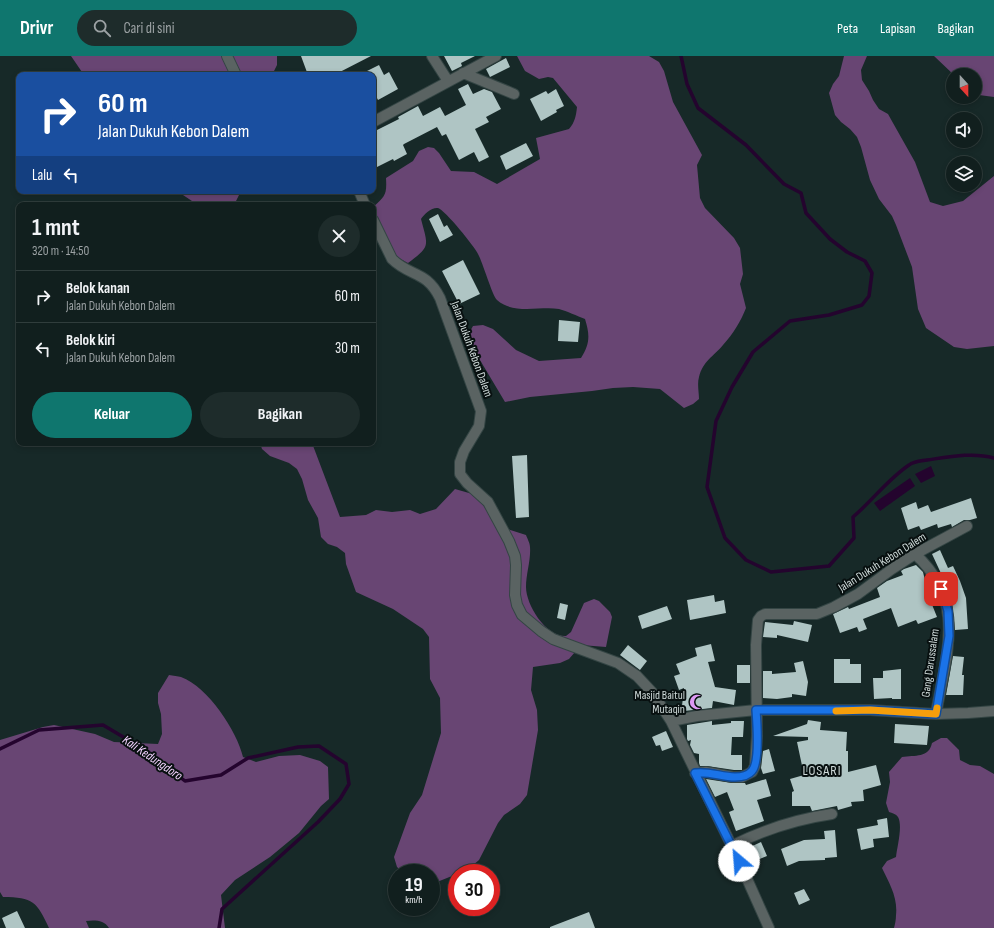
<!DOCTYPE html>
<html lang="id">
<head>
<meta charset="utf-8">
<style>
  :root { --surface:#111f1e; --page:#1e2c2b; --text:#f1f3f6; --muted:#9ca2a4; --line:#303d3c; --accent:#0f766e }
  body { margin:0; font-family:"Sofia Sans Condensed",sans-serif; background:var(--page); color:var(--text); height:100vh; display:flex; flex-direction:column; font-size:15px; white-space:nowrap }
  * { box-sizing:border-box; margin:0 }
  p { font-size:13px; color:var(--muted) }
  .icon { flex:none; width:22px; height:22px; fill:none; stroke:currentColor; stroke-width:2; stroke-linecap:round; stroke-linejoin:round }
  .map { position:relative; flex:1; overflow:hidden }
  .details { position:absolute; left:16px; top:146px; width:360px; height:244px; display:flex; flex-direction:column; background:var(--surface); border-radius:8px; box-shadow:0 2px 6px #0003,0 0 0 1px var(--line) }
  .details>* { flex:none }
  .top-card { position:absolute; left:16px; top:16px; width:360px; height:122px; border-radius:8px; box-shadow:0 2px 6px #0003,0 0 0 1px var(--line); background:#1a4fa0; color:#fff; overflow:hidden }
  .needle { width:26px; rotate:159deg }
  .controls { position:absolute; left:946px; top:12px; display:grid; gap:8px }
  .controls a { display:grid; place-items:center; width:36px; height:36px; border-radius:50%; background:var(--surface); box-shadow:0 2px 6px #0003,0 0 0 1px var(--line); font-size:20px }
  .speed { position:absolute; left:388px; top:808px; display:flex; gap:8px; font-size:20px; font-weight:700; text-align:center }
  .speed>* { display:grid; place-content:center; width:52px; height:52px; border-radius:50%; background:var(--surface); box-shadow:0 2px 6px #0003,0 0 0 1px var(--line); line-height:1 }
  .speed small { font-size:10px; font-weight:400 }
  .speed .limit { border:6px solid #d22; background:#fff; color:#111 }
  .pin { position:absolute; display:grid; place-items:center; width:34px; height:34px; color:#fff; margin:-17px; border-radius:8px; box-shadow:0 2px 6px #0006 }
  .me { position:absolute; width:44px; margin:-22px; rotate:333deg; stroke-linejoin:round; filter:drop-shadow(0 0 3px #0008) }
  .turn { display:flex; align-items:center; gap:14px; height:84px; padding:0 16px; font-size:18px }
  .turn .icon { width:52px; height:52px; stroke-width:2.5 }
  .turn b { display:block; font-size:28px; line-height:34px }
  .then { display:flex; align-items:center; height:38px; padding:0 16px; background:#0003; gap:8px; font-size:15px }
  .round { display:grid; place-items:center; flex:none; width:42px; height:42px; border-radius:21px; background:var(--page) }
  .summary { display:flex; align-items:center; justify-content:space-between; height:68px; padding:0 16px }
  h1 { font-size:24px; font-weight:700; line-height:30px }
  .button { display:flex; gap:8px; margin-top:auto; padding:8px 16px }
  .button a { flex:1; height:46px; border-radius:24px; background:var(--accent); color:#fff; font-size:16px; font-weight:700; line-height:46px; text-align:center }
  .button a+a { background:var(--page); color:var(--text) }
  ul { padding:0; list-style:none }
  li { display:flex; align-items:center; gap:12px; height:52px; padding:0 16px; border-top:1px solid var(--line) }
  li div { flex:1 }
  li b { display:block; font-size:15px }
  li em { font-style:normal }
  header { display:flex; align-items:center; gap:24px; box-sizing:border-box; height:56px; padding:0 20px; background:var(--accent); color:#fff }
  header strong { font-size:19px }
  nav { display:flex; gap:22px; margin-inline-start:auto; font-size:14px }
  .search { width:280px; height:36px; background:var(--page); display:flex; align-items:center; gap:10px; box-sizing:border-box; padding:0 14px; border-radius:22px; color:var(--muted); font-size:15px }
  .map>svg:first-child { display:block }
</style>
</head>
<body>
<header>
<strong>Drivr</strong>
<div class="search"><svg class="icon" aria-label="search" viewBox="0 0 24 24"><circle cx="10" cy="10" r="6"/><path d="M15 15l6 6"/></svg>Cari di sini</div>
<nav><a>Peta</a><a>Lapisan</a><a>Bagikan</a></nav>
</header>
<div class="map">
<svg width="994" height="872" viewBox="0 0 994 872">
  <rect width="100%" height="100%" fill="#172928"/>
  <path fill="#684573" d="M71,0H277V9L272,19H84Z
    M517,0H649L659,6L664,15L673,46L702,99L697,109L700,142L705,152L734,182L740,192L743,218L740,228L746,252C741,265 733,278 723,289C713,301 703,305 699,321C697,328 699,336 699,343L693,348L684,352L660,333L633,331L613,332L592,335L530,341L505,346L471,289L468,279L473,270L483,269L493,273L516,294L539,305L581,302C590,288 590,279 585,263C577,260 567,255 559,253C539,250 514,259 497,244C492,239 483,207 478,198C475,191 445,154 438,152C432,151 424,158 421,163C428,190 431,190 408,207C404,205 398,202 395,198C388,189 373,161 373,151C385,140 387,139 386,122L413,105L419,95L428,91L434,92L439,97L451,115L474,116L497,128L540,103L536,82L569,73C575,66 576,60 577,51L553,22L548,21L539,23L525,15Z
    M844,0H867L861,14L862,24L869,35L873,44L879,53L888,58L893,67L915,106L930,146L943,150L963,145L994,120V290L967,293L954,291L926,272L918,253L912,211L896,169L892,160L879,143L870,124L861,91L857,81L850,73L841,66L835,59L829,37L833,28L839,20Z
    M934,0H994V41L979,39L975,35V19H954Z
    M177,135H241L234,149H198Z
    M260,387H312L340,461L366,459L376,454L392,456L410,454L420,458L436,453L455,433L476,439L498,470L526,479C527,482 530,487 530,491C531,504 526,518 526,531C526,549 546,581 566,580L571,576L584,547L594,543L599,545L610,556L612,561L606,591L581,589L569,603L560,607L533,611L531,634L537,654L538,674L527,739L520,748L504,759L498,767L479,804L466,815L457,817V818L437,826H431V817H404L397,811L394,801L410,757L422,739L441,677L440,642L430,623L429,581L423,573L393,553L356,536L346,508L345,497L337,491L328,488L321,481L318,462L308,444L302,423L297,413L289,407L270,400L262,393Z
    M169,619C173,620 178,620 181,621C208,631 237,675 243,701L256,706L279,700L300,699L320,705L328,711L329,743L321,750L299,777L270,801L235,824L221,839L225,872H109C104,864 95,864 86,865L89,872H49C37,846 33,841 3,841L0,836V684L43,671L54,669L95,678L114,686L158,688L162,678L161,658L158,647V637Z
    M941,682H947L959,694L960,704L970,709L980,710L994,718V872H894C895,868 896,864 896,859C898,841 889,827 882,812L887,805L896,801C897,791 903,770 898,761C896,758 892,757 889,756L886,747L890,726L889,716L902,701C915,699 929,702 932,687Z"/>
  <path fill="#24042e" d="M931,410L935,420L921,427L915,418Z
    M910,422L915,430L880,455L874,447Z"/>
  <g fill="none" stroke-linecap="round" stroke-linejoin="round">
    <path stroke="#24042e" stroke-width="3.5" d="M681,0L687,28L698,52L746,89L784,128L801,137L806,157L830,183L847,196L865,205L872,217L869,240L862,249L829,259L790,265L753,296L732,331L716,365L707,431L725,482L746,504L771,516L829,510L854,482L853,461C873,444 887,424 909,409C914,405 921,405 927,404C948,401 973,396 994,402
      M0,693L39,674L103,669L147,695L185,725L221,719L248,702L298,691L319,690L346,708L349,728L340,743L318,766L222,853L219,872"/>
  </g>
  <path fill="#afc5c4" d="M301,0H371L334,19H308Z
    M444,0H475L461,7L462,10L452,15Z
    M506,2L510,11L490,21L486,13Z
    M379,9L384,19L389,16L398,33L378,44L373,34V19H359Z
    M468,28L473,38L484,33L492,36L501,53L486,61L489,66L475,73L489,101L479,106L474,96L459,104L446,78L442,80L437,71L404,88L403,89L407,98L394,105L393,103L377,111L373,102V76L399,63L398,61L418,50L423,60L440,51L445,60L466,49L458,33Z
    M556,33L564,50L556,54L557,56L541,65L530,43L546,35L548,38Z
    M526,87L533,100L506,114L500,100Z
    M438,158L444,171L447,169L453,179L440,186L429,163Z
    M463,204L480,238L459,248L442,215Z
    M559,264L580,266L578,286L558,285Z
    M527,399L529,461L516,462L512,400Z
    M971,442L977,462L970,464H964L952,471L951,468L938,472L937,468L921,474L919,470L908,474L901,452L916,446L918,453L928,449L931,456Z
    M940,494L948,512L953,510L960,525L966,542L968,573L955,574L951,538L947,525L945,526L932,498Z
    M916,509L923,516L929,541L937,561L918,568L916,564L898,571L891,552L863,563L867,573L859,576L857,571L840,577L833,558L846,552L848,551L849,553L880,541L877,532L887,525L903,519L901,515L904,513Z
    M714,539L715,546L724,544L726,557L690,564L687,544Z
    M560,547L568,549L565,564L557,562Z
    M667,550L672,563L642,573L638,560Z
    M794,565L812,569L808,586L777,579V582L763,581L765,566L793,569Z
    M711,588L715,605L708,606L715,631L736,634L734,649L713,645L712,652L684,655L685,651L682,650L684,632L679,634L674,620L680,618L676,608L697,600L695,592Z
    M628,589L647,605L640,614L620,599Z
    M953,600L964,601L962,619H964L963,639H946Z
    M834,603H850V608H861V627H834Z
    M803,605L808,626L806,640L792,638V641L777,643L763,642V615H772V618L796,616L794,607Z
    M737,609H750V627H737Z
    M901,613V643H892V642L874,643L873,622H883V615Z
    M808,664L821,666L820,674L847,676L846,695H848V716L876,709L881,729L863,734L864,745L851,746L852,750L838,754L837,750L812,755L810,750H792V736L794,735L790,723L804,719L797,686L808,684V681L773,680L807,668Z
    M712,665V669L731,667V665H744L743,681H732L731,699H742V714H734L707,710H700L699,707V698L694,697L690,689L691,684L688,685L687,683V669Z
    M895,668L929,670L927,689L894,687Z
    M666,675L673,691L662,695L660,689L656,690L652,681Z
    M769,693L775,715L763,718L761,712L763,695Z
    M706,723L732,727H745L746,729L766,723L771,740L757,744L764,765L736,775L729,756L734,754L727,736L715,741Z
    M887,762L889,781L873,783L874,791L861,794L857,773L878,769L877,764Z
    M835,774L837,801L825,802V804L799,805L787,810L781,793L804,784L825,783L824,775Z
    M761,786L767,800L749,807L744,794Z
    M804,833L810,844L799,849L794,837Z
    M17,855L25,872H6L2,862Z
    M589,856L595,872H550V871Z"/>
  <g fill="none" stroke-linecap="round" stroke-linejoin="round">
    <g stroke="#344544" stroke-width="12">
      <path id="minor" d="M227,0L236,19
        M432,0L448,25
        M463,17L514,38
        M373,66L496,0
        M359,135L365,149
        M373,164L392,203C410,221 426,214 440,242L481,355L479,370L464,395L460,406V418L467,427L488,446L509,485L515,500L516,509L515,539L517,549L522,559L541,575L553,583L618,607L637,620L652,636L671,665L739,805L769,872
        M915,498C967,545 946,598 936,658
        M671,665L697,660L756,654H870L936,658L968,657L994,655
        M695,717L706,716L733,721H742L752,716L755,710L757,680L756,589L758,564L761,560L765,558H817L834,551L858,538L892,513L915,498L967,470
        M731,790C763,774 797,763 832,758"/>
    </g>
    <use href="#minor" stroke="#5a6362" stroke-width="10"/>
  </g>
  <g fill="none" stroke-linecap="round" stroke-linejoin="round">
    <g stroke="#114b97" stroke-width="10">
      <path id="route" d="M739,805L695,717C710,715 721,721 735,721C741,721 748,720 752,715C760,706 757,667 756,654H870L936,658L949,580L948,555L941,533"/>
    </g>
    <use href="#route" stroke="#1a73e8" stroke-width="7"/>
    <path stroke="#f59e0b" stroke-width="7" d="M836,655L870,654L936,658L937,652"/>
  </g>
  <defs>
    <g id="mosque-bare" transform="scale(1.2)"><path d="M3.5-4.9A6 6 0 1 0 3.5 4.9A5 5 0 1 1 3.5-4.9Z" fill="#dd99f3" stroke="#081010" stroke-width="2.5" paint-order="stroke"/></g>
  </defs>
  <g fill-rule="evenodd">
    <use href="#mosque-bare" x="697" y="646"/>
  </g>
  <g text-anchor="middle" stroke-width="4" stroke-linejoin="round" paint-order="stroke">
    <g font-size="12" fill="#cfdad9" stroke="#081010">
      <text transform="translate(472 293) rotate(70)" y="4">Jalan Dukuh Kebon Dalem</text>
      <text transform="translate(882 506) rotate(-32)" y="4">Jalan Dukuh Kebon Dalem</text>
      <text transform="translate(930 607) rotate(-82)" y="4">Gang Darussalam</text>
    </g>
    <g font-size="12" fill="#cfdad9" stroke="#081010" text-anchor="end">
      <text x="685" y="643">Masjid Baitul<tspan x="685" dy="14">Mutaqin</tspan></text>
    </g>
    <g font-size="13" font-style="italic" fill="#f4d3ff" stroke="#081010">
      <text transform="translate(153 701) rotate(34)" y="5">Kali Kedungdoro</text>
    </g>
    <g font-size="14" letter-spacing="1" fill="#cfdad9" stroke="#081010">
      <text x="822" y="719">LOSARI</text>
    </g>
  </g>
</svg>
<div class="controls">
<a><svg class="needle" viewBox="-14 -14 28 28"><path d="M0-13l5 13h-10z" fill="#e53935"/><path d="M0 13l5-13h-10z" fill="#9ca2a4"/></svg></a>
<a><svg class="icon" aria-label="sound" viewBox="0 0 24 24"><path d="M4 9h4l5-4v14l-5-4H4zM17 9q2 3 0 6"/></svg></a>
<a><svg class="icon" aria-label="layers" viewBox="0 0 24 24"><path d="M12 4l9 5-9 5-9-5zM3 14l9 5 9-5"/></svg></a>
</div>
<div class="speed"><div>19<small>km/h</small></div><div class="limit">30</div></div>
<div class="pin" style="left:941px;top:533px;background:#d93025"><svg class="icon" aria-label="arrive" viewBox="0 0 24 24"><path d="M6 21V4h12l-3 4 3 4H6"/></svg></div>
<svg class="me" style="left:739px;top:805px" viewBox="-20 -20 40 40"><circle r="19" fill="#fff"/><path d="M0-13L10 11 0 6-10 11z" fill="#1a73e8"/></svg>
<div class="top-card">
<div class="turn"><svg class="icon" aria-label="right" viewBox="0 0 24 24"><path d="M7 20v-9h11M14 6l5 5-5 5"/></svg><div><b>60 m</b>Jalan Dukuh Kebon Dalem</div></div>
<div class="then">Lalu<svg class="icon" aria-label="left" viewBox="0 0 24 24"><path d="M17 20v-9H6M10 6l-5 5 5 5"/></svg></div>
</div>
<section class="details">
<div class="summary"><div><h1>1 mnt</h1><p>320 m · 14:50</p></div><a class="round"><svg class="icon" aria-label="close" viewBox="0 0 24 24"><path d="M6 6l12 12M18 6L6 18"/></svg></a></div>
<ul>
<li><svg class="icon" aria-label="right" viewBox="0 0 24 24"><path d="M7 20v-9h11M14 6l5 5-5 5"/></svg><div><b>Belok kanan</b><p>Jalan Dukuh Kebon Dalem</p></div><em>60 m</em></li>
<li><svg class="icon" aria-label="left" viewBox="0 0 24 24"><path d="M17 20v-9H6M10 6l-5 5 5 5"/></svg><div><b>Belok kiri</b><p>Jalan Dukuh Kebon Dalem</p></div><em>30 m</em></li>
</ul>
<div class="button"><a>Keluar</a><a>Bagikan</a></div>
</section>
</div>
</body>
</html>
